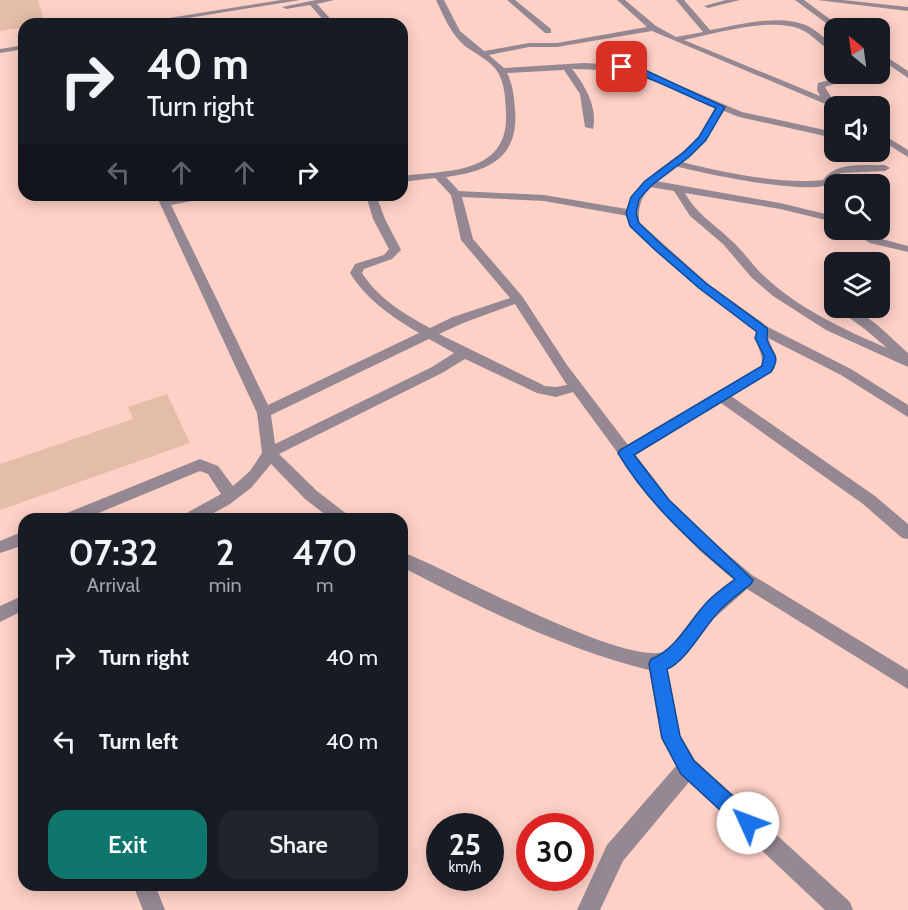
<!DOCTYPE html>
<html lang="en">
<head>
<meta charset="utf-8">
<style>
  :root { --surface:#171b24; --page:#20242c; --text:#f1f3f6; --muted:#9ea1a6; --accent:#0f766e }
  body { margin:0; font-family:Cabin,sans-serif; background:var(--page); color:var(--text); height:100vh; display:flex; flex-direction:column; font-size:22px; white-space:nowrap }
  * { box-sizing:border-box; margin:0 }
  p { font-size:20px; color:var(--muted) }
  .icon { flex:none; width:33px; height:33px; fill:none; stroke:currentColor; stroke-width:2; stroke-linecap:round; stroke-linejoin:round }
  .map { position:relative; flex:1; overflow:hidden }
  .details { position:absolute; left:18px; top:513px; width:390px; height:378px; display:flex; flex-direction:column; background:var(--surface); border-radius:18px; box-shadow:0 3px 15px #0003 }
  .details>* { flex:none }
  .guide { position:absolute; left:18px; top:18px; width:390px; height:183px; border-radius:18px; box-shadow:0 3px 15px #0003; background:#171b24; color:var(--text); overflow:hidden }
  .needle { width:39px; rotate:331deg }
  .controls { position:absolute; left:824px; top:18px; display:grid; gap:12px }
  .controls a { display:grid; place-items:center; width:66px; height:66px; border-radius:12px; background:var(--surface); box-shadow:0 3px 15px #0003; font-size:30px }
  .speed { position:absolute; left:426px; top:813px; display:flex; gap:12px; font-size:30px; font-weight:700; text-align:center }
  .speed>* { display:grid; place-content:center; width:78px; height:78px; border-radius:50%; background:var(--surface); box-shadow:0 3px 15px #0003; line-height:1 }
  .speed small { font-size:15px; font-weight:400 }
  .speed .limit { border:9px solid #d22; background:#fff; color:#111 }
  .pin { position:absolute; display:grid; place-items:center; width:51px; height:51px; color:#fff; margin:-26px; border-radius:12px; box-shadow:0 3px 9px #0006 }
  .me { position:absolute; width:66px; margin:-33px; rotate:313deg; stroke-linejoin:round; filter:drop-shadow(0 0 4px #0008) }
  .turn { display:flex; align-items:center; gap:21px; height:126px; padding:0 30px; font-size:27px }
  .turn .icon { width:78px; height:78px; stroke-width:2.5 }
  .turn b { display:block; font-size:42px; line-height:51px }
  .lanes { display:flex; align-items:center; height:57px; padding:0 30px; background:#0003; justify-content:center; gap:30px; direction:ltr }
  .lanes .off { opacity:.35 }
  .eta { display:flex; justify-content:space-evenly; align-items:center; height:102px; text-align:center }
  .eta b { font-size:36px; font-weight:600; line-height:42px }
  .primary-button { display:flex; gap:12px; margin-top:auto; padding:12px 30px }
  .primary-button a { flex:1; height:69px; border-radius:18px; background:var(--accent); color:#fff; font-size:24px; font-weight:600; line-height:69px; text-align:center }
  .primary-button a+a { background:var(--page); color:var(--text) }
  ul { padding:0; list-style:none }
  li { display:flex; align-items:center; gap:18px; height:84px; padding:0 30px }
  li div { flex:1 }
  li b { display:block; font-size:22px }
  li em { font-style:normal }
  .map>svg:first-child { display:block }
</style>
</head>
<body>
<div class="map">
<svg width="908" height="910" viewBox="0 0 908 910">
  <rect width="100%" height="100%" fill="#fed1c7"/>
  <path fill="#e3bda7" d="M0,0H38L45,24H24V27L0,31Z
    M167,394L190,443L0,510V464L133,419L128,407Z"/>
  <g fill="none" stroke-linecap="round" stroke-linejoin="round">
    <path fill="#968893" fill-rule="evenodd" d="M281,0H300L151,24H132Z
      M316,0H334L317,4L335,24H327L310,5L286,9L282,7Z
      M436,0H444L460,31L484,51L529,43H557L647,27L617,0H625L656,26L676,37L703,32L676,0H684L710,30C739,25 779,13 808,26C817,31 826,39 834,46V52C821,47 813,34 800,29C769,17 715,34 684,40L820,96L817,90L818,83L853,74H865L825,87L835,103L830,106L652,31L557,47H529L489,55L504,68L584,63L634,66L742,112L834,132V138L739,117L724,111L705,141L682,162C721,172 783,185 823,180C837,161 864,166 885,165L890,168L885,171L841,173C835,176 833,183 827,185C800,194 706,174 675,166L656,181L780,203L834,216V222L780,209L685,193C697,215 716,225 733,242C744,252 753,266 764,276C799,309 843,329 887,348L866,330L836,308C863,305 888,336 908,353V367L826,330L773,296L752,278L723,244L690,216L674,191L650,187C641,198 638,207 639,222L707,283L768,327L851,369L908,405V417L841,375L768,338L776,357L774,369L731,396L875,496L908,524V539L902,538L863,504L721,403L635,454L670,500L712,541L752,575L908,670V689L747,589L711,621L681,660L667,669L680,735L695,760L850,902L853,910H825L689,782L623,861L600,910H577L607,845L676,766L661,738L649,670C563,649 481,608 402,567V552C443,566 639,676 669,649L699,610L734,580L700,551L658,508L573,392L556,397L537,393L465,359L442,373L279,454L317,491L348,515L350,519H331L305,499L271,464L251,488L230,504L203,519H181L183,515L221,494L208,474L200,471L84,519H60L62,515L200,459L218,466L233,486L250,471L262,453L257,413L156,195H166L168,199L190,195H212L207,198L171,205L268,405L419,333C392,317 367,300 350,273L355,264L384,255L389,249L373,219L366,195H376L385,219L401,250L392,259L364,269L362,273C378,298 404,314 430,328L453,317L510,298L461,240L451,195L435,178L402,182V176C448,170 510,175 506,111C505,98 505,83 497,71C489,60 476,54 465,46C451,34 444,17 436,0ZM572,69L633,71L716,108C708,122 702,135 689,146C666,167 638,178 627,209L544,195L459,191L446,177C489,171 519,158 515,109C514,97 513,85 507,73L564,70L580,94L585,127L593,129C598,108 585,85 572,69ZM462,197L544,201L628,216L630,225L699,289L756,331C753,344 765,353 761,366L628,445L567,365L522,296L473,239ZM515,304L567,385L556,387L545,386L439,334L463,323ZM429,339L454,353L432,367L275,444L271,415Z
      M507,0H515L551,29V33H545Z
      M726,0H740L708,8L704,6Z
      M795,0H804L842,28L834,29Z
      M817,0H843L908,7V11Z
      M24,45V49L0,53V49Z
      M879,52L908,71V78L879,58Z
      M879,132L908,150V157L879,139Z
      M849,230H862L878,238L908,246V252L870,243Z
      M24,531V545L0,553V541Z
      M24,595V610L0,622V606Z
      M133,885H155L165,910H143Z"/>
  </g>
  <path fill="#1a73e8" stroke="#114b97" stroke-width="1.5" d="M622,65L647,71L725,107L706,140L689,157L652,185L639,199L636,213L639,223L662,245L707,284L767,328C768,331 767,334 767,338C769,354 783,353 771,372L634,455L669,500L753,580L751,584C741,592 730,600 721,609C705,625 686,662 667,669L680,736L694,761L755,816L758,823L755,830L748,832L742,830L681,774L662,738L649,664L651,659C677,649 690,620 708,601C716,593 726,586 735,579C692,543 647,502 618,453L620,450L762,366L764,356L755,338L757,332L699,288L654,249L630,226L626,213L631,197L645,181L683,153L699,137L716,108C684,95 653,77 619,69L618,67Z"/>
</svg>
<div class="controls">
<a><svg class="needle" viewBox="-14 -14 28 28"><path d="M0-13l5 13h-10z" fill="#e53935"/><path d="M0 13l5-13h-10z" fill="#9ea1a6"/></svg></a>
<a><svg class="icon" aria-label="sound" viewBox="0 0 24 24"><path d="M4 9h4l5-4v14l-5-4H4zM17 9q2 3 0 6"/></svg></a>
<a><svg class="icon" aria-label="search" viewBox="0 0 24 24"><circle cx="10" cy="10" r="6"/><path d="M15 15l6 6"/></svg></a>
<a><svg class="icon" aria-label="layers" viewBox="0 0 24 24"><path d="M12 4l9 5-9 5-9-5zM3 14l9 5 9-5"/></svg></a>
</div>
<div class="speed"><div>25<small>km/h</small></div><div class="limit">30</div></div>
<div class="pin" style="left:622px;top:67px;background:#d93025"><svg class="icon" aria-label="arrive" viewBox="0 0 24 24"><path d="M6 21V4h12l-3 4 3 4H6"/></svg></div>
<svg class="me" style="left:748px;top:823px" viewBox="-20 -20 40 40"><circle r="19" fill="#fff"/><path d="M0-13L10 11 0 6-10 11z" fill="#1a73e8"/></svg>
<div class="guide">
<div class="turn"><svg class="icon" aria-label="right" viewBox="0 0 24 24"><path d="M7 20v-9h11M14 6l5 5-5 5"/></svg><div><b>40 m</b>Turn right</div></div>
<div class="lanes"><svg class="icon off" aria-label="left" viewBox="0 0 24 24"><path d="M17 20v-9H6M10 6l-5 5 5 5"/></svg><svg class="icon off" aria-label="ahead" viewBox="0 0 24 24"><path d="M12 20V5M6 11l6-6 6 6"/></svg><svg class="icon off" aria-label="ahead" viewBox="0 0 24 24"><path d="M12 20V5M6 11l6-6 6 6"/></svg><svg class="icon" aria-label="right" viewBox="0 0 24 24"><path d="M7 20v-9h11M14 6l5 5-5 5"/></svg></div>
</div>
<section class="details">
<div class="eta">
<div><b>07:32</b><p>Arrival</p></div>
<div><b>2</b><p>min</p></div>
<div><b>470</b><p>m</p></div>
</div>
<ul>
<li><svg class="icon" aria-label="right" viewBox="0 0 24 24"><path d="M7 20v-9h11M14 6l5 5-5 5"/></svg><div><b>Turn right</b></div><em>40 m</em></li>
<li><svg class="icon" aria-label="left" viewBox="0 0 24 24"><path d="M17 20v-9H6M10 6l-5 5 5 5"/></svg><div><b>Turn left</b></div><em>40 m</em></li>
</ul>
<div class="primary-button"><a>Exit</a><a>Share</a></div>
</section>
</div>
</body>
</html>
